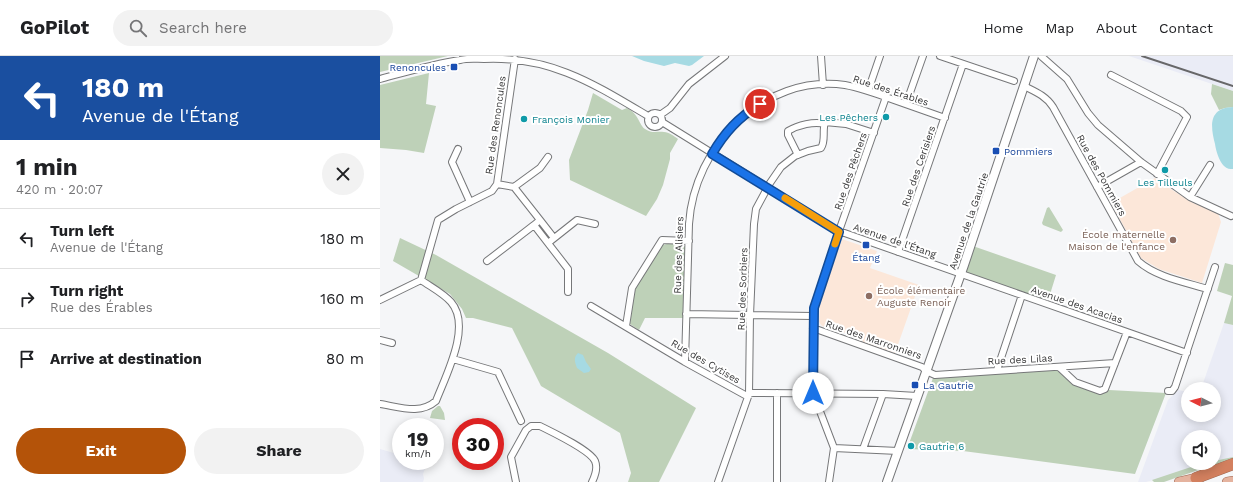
<!DOCTYPE html>
<html lang="en">
<head>
<meta charset="utf-8">
<style>
  :root { --surface:#fff; --page:#f2f2f2; --text:#202124; --muted:#757577; --line:#e0e0e0; --accent:#b45309 }
  body { margin:0; font-family:"Work Sans",sans-serif; background:var(--page); color:var(--text); height:100vh; display:flex; flex-direction:column; font-size:15px; white-space:nowrap }
  * { box-sizing:border-box; margin:0 }
  p { font-size:13px; color:var(--muted) }
  .icon { flex:none; width:22px; height:22px; fill:none; stroke:currentColor; stroke-width:2; stroke-linecap:round; stroke-linejoin:round }
  .map { position:relative; flex:1; overflow:hidden }
  .sheet { display:flex; flex-direction:column; background:var(--surface); width:380px }
  .sheet>* { flex:none }
  .hud { background:#1a4fa0; color:#fff; overflow:hidden }
  .needle { width:26px; rotate:276deg }
  .tools { position:absolute; left:801px; top:326px; display:grid; gap:8px }
  .tools a { display:grid; place-items:center; width:40px; height:40px; border-radius:50%; background:var(--surface); box-shadow:0 2px 10px #0003; font-size:20px }
  .speed { position:absolute; left:12px; top:362px; display:flex; gap:8px; font-size:20px; font-weight:700; text-align:center }
  .speed>* { display:grid; place-content:center; width:52px; height:52px; border-radius:50%; background:var(--surface); box-shadow:0 2px 10px #0003; line-height:1 }
  .speed small { font-size:10px; font-weight:400 }
  .speed .limit { border:6px solid #d22; background:#fff; color:#111 }
  .pin { position:absolute; display:grid; place-items:center; width:34px; height:34px; color:#fff; margin:-17px; border:2px solid #fff; border-radius:50%; box-shadow:0 1px 4px #0007 }
  .me { position:absolute; width:44px; margin:-22px; rotate:0deg; stroke-linejoin:round; filter:drop-shadow(0 0 3px #0008) }
  .turn { display:flex; align-items:center; gap:14px; height:84px; padding:0 16px; font-size:18px }
  .turn .icon { width:52px; height:52px; stroke-width:2.5 }
  .turn b { display:block; font-size:28px; line-height:34px }
  .round { display:grid; place-items:center; flex:none; width:42px; height:42px; border-radius:21px; background:var(--page) }
  .summary { display:flex; align-items:center; justify-content:space-between; height:68px; padding:0 16px }
  h1 { font-size:24px; font-weight:700; line-height:30px }
  .primary-button { display:flex; gap:8px; margin-top:auto; padding:8px 16px }
  .primary-button a { flex:1; height:46px; border-radius:24px; background:var(--accent); color:#fff; font-size:16px; font-weight:700; line-height:46px; text-align:center }
  .primary-button a+a { background:var(--page); color:var(--text) }
  ul { padding:0; list-style:none }
  li { display:flex; align-items:center; gap:12px; height:60px; padding:0 16px; border-top:1px solid var(--line) }
  li div { flex:1 }
  li b { display:block; font-size:15px }
  li em { font-style:normal }
  header { display:flex; align-items:center; gap:24px; box-sizing:border-box; height:56px; padding:0 20px; background:var(--surface); border-bottom:1px solid var(--line) }
  header strong { font-size:19px }
  nav { display:flex; gap:22px; margin-inline-start:auto; font-size:14px }
  .search { width:280px; height:36px; background:var(--page); display:flex; align-items:center; gap:10px; box-sizing:border-box; padding:0 14px; border-radius:22px; color:var(--muted); font-size:15px }
  main { display:flex; flex:1; min-height:0 }
  .map>svg:first-child { display:block }
</style>
</head>
<body>
<header>
<strong>GoPilot</strong>
<div class="search"><svg class="icon" aria-label="search" viewBox="0 0 24 24"><circle cx="10" cy="10" r="6"/><path d="M15 15l6 6"/></svg>Search here</div>
<nav><a>Home</a><a>Map</a><a>About</a><a>Contact</a></nav>
</header>
<main>
<section class="sheet">
<div class="hud">
<div class="turn"><svg class="icon" aria-label="left" viewBox="0 0 24 24"><path d="M17 20v-9H6M10 6l-5 5 5 5"/></svg><div><b>180 m</b>Avenue de l'Étang</div></div>
</div>
<div class="summary"><div><h1>1 min</h1><p>420 m · 20:07</p></div><a class="round"><svg class="icon" aria-label="close" viewBox="0 0 24 24"><path d="M6 6l12 12M18 6L6 18"/></svg></a></div>
<ul>
<li><svg class="icon" aria-label="left" viewBox="0 0 24 24"><path d="M17 20v-9H6M10 6l-5 5 5 5"/></svg><div><b>Turn left</b><p>Avenue de l'Étang</p></div><em>180 m</em></li>
<li><svg class="icon" aria-label="right" viewBox="0 0 24 24"><path d="M7 20v-9h11M14 6l5 5-5 5"/></svg><div><b>Turn right</b><p>Rue des Érables</p></div><em>160 m</em></li>
<li><svg class="icon" aria-label="arrive" viewBox="0 0 24 24"><path d="M6 21V4h12l-3 4 3 4H6"/></svg><div><b>Arrive at destination</b></div><em>80 m</em></li>
</ul>
<div class="primary-button"><a>Exit</a><a>Share</a></div>
</section>
<div class="map">
<svg width="853" height="426" viewBox="0 0 853 426">
  <rect width="100%" height="100%" fill="#f5f6f8"/>
  <path fill="#eaecf6" fill-rule="evenodd" d="M749,0H853V35L832,28Z
    M844,267L853,269V402L766,426H758L788,344L798,334L808,336V359H834V333H821ZM808,381H834V407H808Z
    M0,393L21,399V405H48L43,418L44,423L43,426H0Z"/>
  <path fill="#fce7d9" d="M775,122L777,124L775,126L778,128L780,126L811,146L838,157L841,166L822,227L779,213L761,202L731,147Z
    M462,183L497,195L490,212L539,229L515,297L483,286L482,283L449,271L448,272L442,270L439,266L440,247Z"/>
  <path fill="#bed1b8" d="M0,0H68L0,16Z
    M49,17L46,48L56,50L44,97L26,94L0,92V29Z
    M832,28L853,35V51L845,52L839,54L831,38Z
    M213,37L242,54L247,52C259,58 259,69 265,73C273,78 276,75 284,76C289,76 294,80 298,83L290,97V103L283,129L277,143L266,160L190,124L189,104L208,54Z
    M669,151L683,174L681,176L663,169L662,167L667,152Z
    M20,182L56,199L228,297L316,352L279,426H248L251,417L240,377L161,330L132,272L93,262H86L82,253L70,238L13,205Z
    M291,187L304,188L306,193L303,262H265L259,274L250,268L255,232L283,189Z
    M590,189L676,219L667,248L581,217Z
    M845,207L853,209V269L844,267L852,240L837,235Z
    M677,314L692,328L720,338L729,334L786,337L755,418L583,395L527,393L553,322Z
    M58,350H60L64,357L65,364L50,362L52,355Z
    M853,401V405L821,413L784,426H774L772,424L823,407H834V405Z"/>
  <path fill="#a6dae3" d="M252,0H324L312,9L309,10L295,7L284,10L264,5Z
    M853,51V113C850,113 847,113 844,110C839,105 836,95 835,88C830,69 829,52 853,51Z
    M198,297L203,299L206,306L211,313L209,316L204,317L197,312C195,306 193,302 198,297Z"/>
  <g fill="none" stroke-linecap="round" stroke-linejoin="round">
    <g stroke="#767779" stroke-width="8">
      <path id="street" d="M441,0L443,29
        M560,0L634,25
        M661,0L687,23L708,57L718,69L761,106L810,141L851,160
        M731,19L801,55L807,61L777,118
        M0,23C26,16 53,8 80,4C88,2 96,3 104,3C171,0 214,28 268,60
        M644,30C656,36 666,40 673,51L758,205C776,221 804,226 828,233
        M488,35L500,0
        M526,48L543,0
        M268 64a7 7 0 1 1 14 0a7 7 0 1 1-14 0Z
        M280,59L290,52L309,28L345,0
        M282,66L456,174L807,297
        M78,93L72,106L90,146
        M418,99L408,79V75C418,69 434,65 445,68
        M117,128L134,131L160,164L154,169L188,213V236
        M134,131L160,112L168,101
        M717,131L761,106
        M810,141L830,109
        M160,164L174,182
        M168,187L197,164L215,168
        M518,196L583,8
        M107,205L154,169
        M41,224L58,164L76,153L112,135L117,128L135,3
        M0,244L41,224C51,231 63,237 71,246C92,270 66,319 56,345C40,359 20,351 0,348
        M211,250L305,306L365,339L372,337L503,338L537,340
        M306,258L433,260
        M246,270L252,232L282,184L309,185
        M433,272L542,311L546,315L555,319L735,307
        M0,284L12,287
        M73,303L118,316L141,365
        M305,306L309,168C314,90 383,18 465,29C482,32 498,38 514,44C531,50 548,56 565,62
        M679,311L695,326L720,335L725,333L747,276
        M617,314L642,239
        M788,335H792L795,331L835,211
        M397,337V426
        M454,392L518,395
        M483,393L503,338
        M136,426L131,401L146,374L151,370H160C172,376 210,394 215,405C218,412 215,420 212,426
        M338,426L369,338L370,259L374,168L376,153L390,127L401,111L415,100L428,95L441,92C446,85 442,75 445,66L466,68L494,77
        M449,426L454,392L433,337L434,252L459,175L506,41"/>
    </g>
    <g stroke="#767779" stroke-width="10">
      <path id="secondary" d="M507,426L584,209L654,0"/>
    </g>
    <g stroke="#9d6752" stroke-width="10">
      <path id="primary" d="M799,426L821,421
        M847,426L853,425"/>
    </g>
    <g stroke="#9d6752" stroke-width="12">
      <path id="highway" d="M816,422L853,408"/>
    </g>
    <use href="#street" stroke="#fff" stroke-width="6"/>
    <use href="#secondary" stroke="#fff" stroke-width="8"/>
    <use href="#primary" stroke="#e5b39f" stroke-width="9"/>
    <use href="#highway" stroke="#d3805f" stroke-width="11"/>
    <path stroke="#676769" stroke-width="2" d="M762,0L853,30"/>
  </g>
  <g fill="none" stroke-linecap="round" stroke-linejoin="round">
    <g stroke="#114b97" stroke-width="10">
      <path id="route" d="M380,48C358,62 345,76 332,98L459,176L434,252L433,337"/>
    </g>
    <use href="#route" stroke="#1a73e8" stroke-width="7"/>
    <path stroke="#f59e0b" stroke-width="7" d="M405,142L459,176L455,188"/>
  </g>
  <g fill="#1a4fb4" stroke="#fff" stroke-width="1.5">
    <rect x="70" y="7" width="8" height="8" rx="2"/>
    <rect x="612" y="91" width="8" height="8" rx="2"/>
    <rect x="482" y="185" width="8" height="8" rx="2"/>
    <rect x="531" y="325" width="8" height="8" rx="2"/>
  </g>
  <g fill="#0f9aa8" stroke="#fff" stroke-width="1.5">
    <circle cx="506" cy="61" r="4"/>
    <circle cx="144" cy="63" r="4"/>
    <circle cx="785" cy="114" r="4"/>
    <circle cx="531" cy="390" r="4"/>
  </g>
  <g fill="#8d6e63" stroke="#fff" stroke-width="1.5">
    <circle cx="793" cy="184" r="4"/>
    <circle cx="489" cy="240" r="4"/>
  </g>
  <g text-anchor="middle" stroke-width="4" stroke-linejoin="round" paint-order="stroke">
    <g font-size="10" fill="#164399" stroke="#fff" text-anchor="start">
      <text x="66" y="15" text-anchor="end">Renoncules</text>
      <text x="624" y="99">Pommiers</text>
      <text x="486" y="205" text-anchor="middle">Étang</text>
      <text x="543" y="333">La Gautrie</text>
    </g>
    <g font-size="10" fill="#383839" stroke="#fff">
      <text transform="translate(511 34) rotate(18)" y="4">Rue des Érables</text>
      <text transform="translate(115 69) rotate(-82)" y="4">Rue des Renoncules</text>
      <text transform="translate(538 110) rotate(-71)" y="4">Rue des Cerisiers</text>
      <text transform="translate(470 115) rotate(-71)" y="4">Rue des Pêchers</text>
      <text transform="translate(722 119) rotate(61)" y="4">Rue des Pommiers</text>
      <text transform="translate(588 165) rotate(-71)" y="4">Avenue de la Gautrie</text>
      <text transform="translate(515 184) rotate(19)" y="4">Avenue de l'Étang</text>
      <text transform="translate(298 199) rotate(-88)" y="4">Rue des Alisiers</text>
      <text transform="translate(362 233) rotate(-88)" y="4">Rue des Sorbiers</text>
      <text transform="translate(697 248) rotate(19)" y="4">Avenue des Acacias</text>
      <text transform="translate(494 283) rotate(19)" y="4">Rue des Marronniers</text>
      <text transform="translate(640 303) rotate(-3)" y="4">Rue des Lilas</text>
      <text transform="translate(326 305) rotate(30)" y="4">Rue des Cytises</text>
    </g>
    <g font-size="10" fill="#0d838f" stroke="#fff" text-anchor="start">
      <text x="498" y="65" text-anchor="end">Les Pêchers</text>
      <text x="152" y="67">François Monier</text>
      <text x="785" y="130" text-anchor="middle">Les Tilleuls</text>
      <text x="539" y="394">Gautrie 6</text>
    </g>
    <g font-size="10" fill="#785e54" stroke="#fff" text-anchor="end">
      <text x="785" y="182">École maternelle<tspan x="785" dy="12">Maison de l'enfance</tspan></text>
      <text x="497" y="238" text-anchor="start">École élémentaire<tspan x="497" dy="12">Auguste Renoir</tspan></text>
    </g>
  </g>
</svg>
<div class="tools">
<a><svg class="needle" viewBox="-14 -14 28 28"><path d="M0-13l5 13h-10z" fill="#e53935"/><path d="M0 13l5-13h-10z" fill="#757577"/></svg></a>
<a><svg class="icon" aria-label="sound" viewBox="0 0 24 24"><path d="M4 9h4l5-4v14l-5-4H4zM17 9q2 3 0 6"/></svg></a>
</div>
<div class="speed"><div>19<small>km/h</small></div><div class="limit">30</div></div>
<div class="pin" style="left:380px;top:48px;background:#d93025"><svg class="icon" aria-label="arrive" viewBox="0 0 24 24"><path d="M6 21V4h12l-3 4 3 4H6"/></svg></div>
<svg class="me" style="left:433px;top:337px" viewBox="-20 -20 40 40"><circle r="19" fill="#fff"/><path d="M0-13L10 11 0 6-10 11z" fill="#1a73e8"/></svg>
</div>
</main>
</body>
</html>
